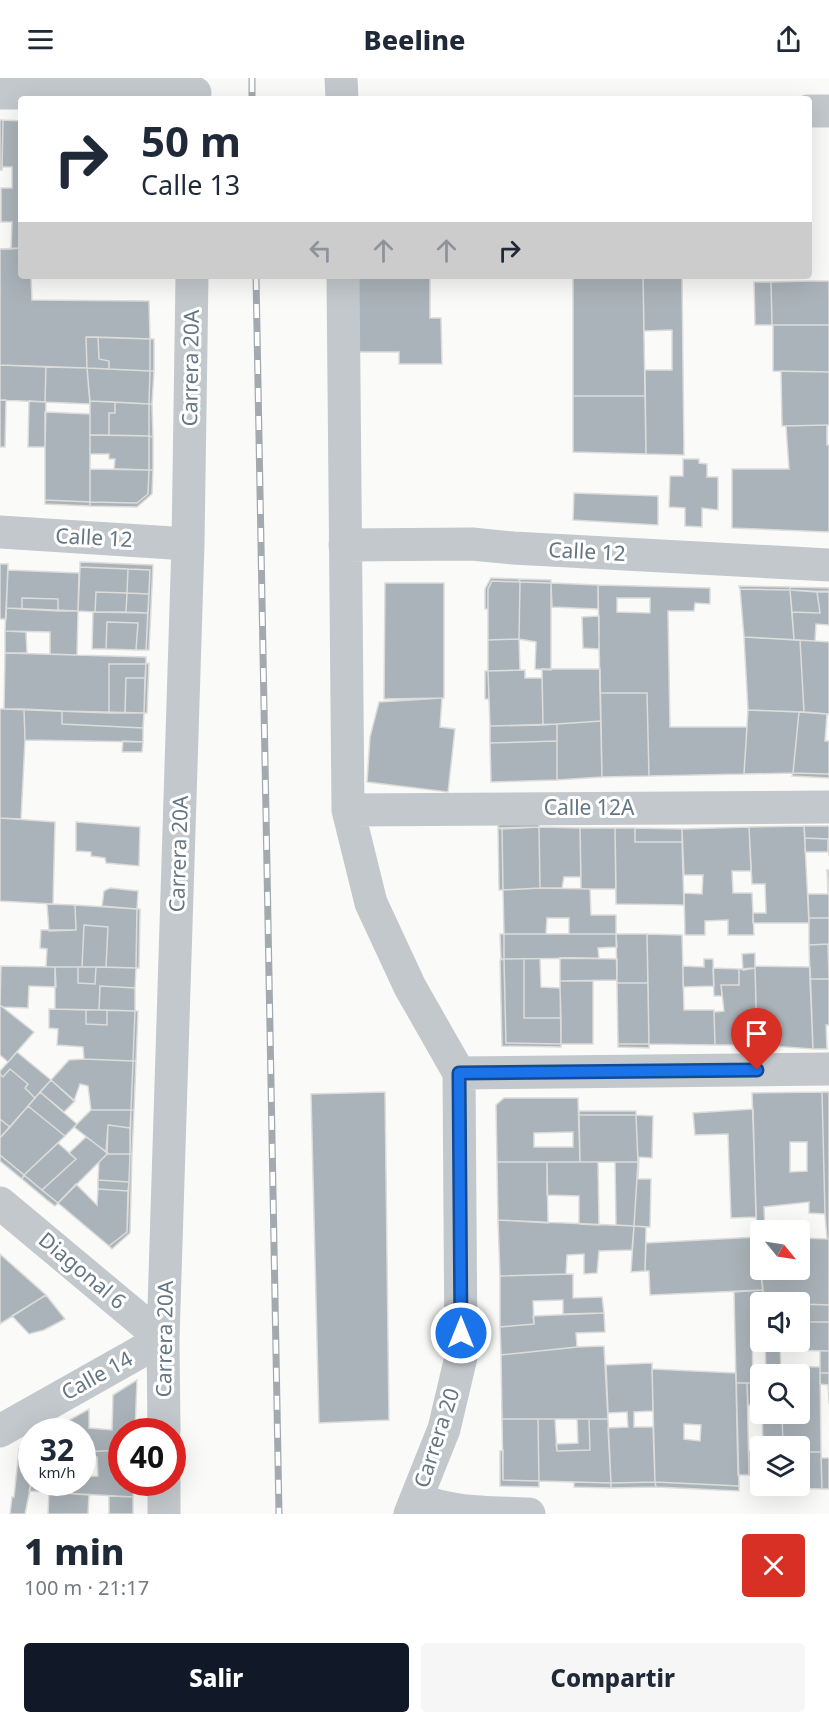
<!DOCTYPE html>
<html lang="es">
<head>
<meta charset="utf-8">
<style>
  :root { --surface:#fff; --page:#f6f6f7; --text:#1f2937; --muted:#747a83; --accent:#111827 }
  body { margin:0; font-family:"Noto Sans",sans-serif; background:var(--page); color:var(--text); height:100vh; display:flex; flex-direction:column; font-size:22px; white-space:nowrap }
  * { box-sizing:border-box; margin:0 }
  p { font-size:20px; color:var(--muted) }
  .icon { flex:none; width:33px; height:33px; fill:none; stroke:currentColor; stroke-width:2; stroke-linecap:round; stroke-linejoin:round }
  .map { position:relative; height:1436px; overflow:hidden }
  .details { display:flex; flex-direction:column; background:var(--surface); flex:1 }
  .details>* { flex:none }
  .hud { position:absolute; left:18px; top:18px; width:794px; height:183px; border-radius:6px; box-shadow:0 6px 24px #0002; background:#fff; color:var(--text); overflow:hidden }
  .needle { width:39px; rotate:120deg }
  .controls { position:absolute; left:750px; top:1142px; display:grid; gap:12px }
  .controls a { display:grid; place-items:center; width:60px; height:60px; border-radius:6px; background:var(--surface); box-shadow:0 6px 24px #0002; font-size:30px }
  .speed { position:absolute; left:18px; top:1340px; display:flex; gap:12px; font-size:30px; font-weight:700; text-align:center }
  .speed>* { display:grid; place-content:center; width:78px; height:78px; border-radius:50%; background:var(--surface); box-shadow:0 6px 24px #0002; line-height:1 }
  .speed small { font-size:15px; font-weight:400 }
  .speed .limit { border:9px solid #d22; background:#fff; color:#111 }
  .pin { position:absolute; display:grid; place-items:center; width:51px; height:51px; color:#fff; margin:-62px -26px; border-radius:50% 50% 50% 0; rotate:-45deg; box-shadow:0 0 6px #0007 }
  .pin .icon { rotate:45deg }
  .me { position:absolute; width:66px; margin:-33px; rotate:0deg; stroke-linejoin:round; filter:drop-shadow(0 0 4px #0008) }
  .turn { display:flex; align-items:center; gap:21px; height:126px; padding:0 24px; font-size:27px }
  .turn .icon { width:78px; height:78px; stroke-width:2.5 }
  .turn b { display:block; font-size:42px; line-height:51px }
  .lanes { display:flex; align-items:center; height:57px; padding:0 24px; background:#0003; justify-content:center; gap:30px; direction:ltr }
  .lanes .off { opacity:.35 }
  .round { display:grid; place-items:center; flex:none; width:63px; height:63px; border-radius:6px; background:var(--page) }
  .head { display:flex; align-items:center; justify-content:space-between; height:102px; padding:0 24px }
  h1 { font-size:36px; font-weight:800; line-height:45px }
  .button { display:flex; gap:12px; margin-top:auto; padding:12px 24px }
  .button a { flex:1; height:69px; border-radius:6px; background:var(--accent); color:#fff; font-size:24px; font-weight:800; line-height:69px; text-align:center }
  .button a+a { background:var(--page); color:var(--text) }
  header { display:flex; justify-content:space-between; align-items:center; height:78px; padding:0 24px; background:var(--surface); font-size:27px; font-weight:800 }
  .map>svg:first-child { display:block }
</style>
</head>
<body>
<header><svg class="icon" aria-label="menu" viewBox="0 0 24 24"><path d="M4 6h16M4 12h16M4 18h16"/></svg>Beeline<svg class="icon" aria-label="share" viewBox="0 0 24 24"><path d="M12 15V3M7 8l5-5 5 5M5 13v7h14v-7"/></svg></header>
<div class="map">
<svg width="829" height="1436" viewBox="0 0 829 1436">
  <rect width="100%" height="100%" fill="#fafaf8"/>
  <path fill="#aab3b9" stroke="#dcdcda" stroke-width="1.5" fill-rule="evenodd" d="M0,42H3L2,92H0Z
    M3,42L21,43V170L11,171L12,144H1V110H12V89H2Z
    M21,170V198H31L32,222L149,223L150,261L86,259L87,290L0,287V171Z
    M356,198H430V240H441L442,286H399V274H357Z
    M573,198H643L645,318H573Z
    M643,198H682L684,377L646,376L645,292H672V252L644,253Z
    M810,203H829V247H772L771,204Z
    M754,204H771L772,247H755Z
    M773,247H829V294L773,293Z
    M86,259H98L99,281L109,283V291L87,290Z
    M98,259L150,261V293L109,291V283L99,281Z
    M150,261H154V293H150Z
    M0,287L46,289L45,324L0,322Z
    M46,289L87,290L90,326L45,324Z
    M87,290L150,293L149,326L90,323Z
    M150,293H154L152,326H149V323Z
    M781,293L829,294V347L782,348Z
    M573,318H645L646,376L573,374Z
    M0,322H6L5,369H0Z
    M29,323L46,324L45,369H28Z
    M90,323L115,324V335H109V357H90Z
    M115,324L149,326V358L109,357V335H115Z
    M149,326H152L153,359L149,358Z
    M45,334L90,336V424L45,422Z
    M827,347V367H829V454L732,450V391H789L786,348Z
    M90,357L149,358V392L114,391L115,381H109V376H90Z
    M149,358L153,359V392H149Z
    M683,381H699V385L707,386V399H718V432L702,430V449L685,448V430L669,429L670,398H683Z
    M90,391L149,392L148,416L137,425L90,424Z
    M149,392H153L152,416L137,429L90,428V424L137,425L148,416Z
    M574,415L658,418V447L573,442Z
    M45,422L90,424V428L45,426Z
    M80,484L153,487L149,572H146L150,492L80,489Z
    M0,486H8L6,541H0Z
    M80,489L128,491L127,515L96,514L95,534L78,533Z
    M128,491L150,492L149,516L127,515Z
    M8,492L79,495L78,533H58V521L22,520V531L6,530Z
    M491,500L519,501L520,504L492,503L488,511V531H485V511Z
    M519,501L551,502V505L520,504Z
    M492,503L520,504L519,561L488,562V511Z
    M520,504L551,505V592L535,591L536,564L519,561Z
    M385,505H444V620L384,621Z
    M551,505L598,507V531L552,529Z
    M598,507L710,510V526L695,525L694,533H668L670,649H747L744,696L649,698L647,615H600ZM617,520H650V535L617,534Z
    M739,508L790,509V512L740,511Z
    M790,509L829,510V514L790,512Z
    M740,511L790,512L794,562L744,559Z
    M790,512L817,514L820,535L792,534Z
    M826,513L829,514V547L816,546L815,563L794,562L792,534L820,535L817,514Z
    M96,514L127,515L126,534H95Z
    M127,515L149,516L148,535L126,534Z
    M22,520L58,521V533L22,531Z
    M6,530L78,533L77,577L50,576V554L5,553Z
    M93,534L148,535L146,572H136L138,545L107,544L106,571H92Z
    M599,538V571L583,570L582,539Z
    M107,544L138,545L136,572L106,571Z
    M5,553L26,554L27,575H5Z
    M744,559L800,562L804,634L748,632Z
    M519,561L520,592L488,593V562Z
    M800,562L829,564V636L804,634Z
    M5,575L146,579V586H109V635L4,631Z
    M149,585L147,635H144L146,586Z
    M109,586H146L145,600H126L125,635H109Z
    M542,591H600L601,643L543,647Z
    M525,592V600H542L543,647L490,648L488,593Z
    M485,593H488L489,621H485Z
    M126,600H145L144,635H125Z
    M600,615H647L649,698L602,699Z
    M442,620L440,649L455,651L448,714L367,704L370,659L379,624Z
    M0,631H24L25,662L21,741L0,740Z
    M24,631L62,633V646L143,650V664L25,662Z
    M748,632L799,634L793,695L744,696Z
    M62,633L144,635L143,650L62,646Z
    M799,634L827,636L825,663H829V696L793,695Z
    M601,643L602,699L557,702V646Z
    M557,646V663L490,665V648Z
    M123,663L143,664L142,674H122Z
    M557,663V702L491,704L490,665Z
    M793,695L829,696V700L792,698Z
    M0,740L55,744L53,826L0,823Z
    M76,744L140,749L139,788L106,785L105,780L91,778V774L76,773Z
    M539,745V749L498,750V746Z
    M804,748L809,845H753V835H766L765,806H752L749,749Z
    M804,748H829V778L828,761L805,760Z
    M539,749L580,750L581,799H564L562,810H540Z
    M539,749L540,810L503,812L502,751Z
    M749,749L751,793H732L733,815H752L754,857H728V842L705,843V857H685L684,815L702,816L703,797H684L682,751Z
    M498,750L502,751L503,812H499Z
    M580,750H615L616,811H581Z
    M615,750H635V764H682L684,827L616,826Z
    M635,750L682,751V764H635Z
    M805,760L828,761V774H805Z
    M827,792H829V840H809L808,816H828Z
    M110,810L138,813L137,831L102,828L104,813Z
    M540,810L590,811L591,837H616V856H569V840H547L546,856H504L503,812Z
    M47,826L75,827L76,852L49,853Z
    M75,827L137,831L136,890L106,889L108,849L84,847L82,889H46L47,871L40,870L41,852H76Z
    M137,831H140V834L139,890H136Z
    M809,840H829V879L828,866L809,867Z
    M84,847L108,849L106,889H82Z
    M500,856H504V881H501Z
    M504,856H616L617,869L598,870L599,880L504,881Z
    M616,856H647L648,905H617Z
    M647,856L682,857L684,932H714L715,967L649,966Z
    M828,866L829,901H810L809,867Z
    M755,875V890L743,892L742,876Z
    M560,880L617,881V902L560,903Z
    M504,881L506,965L561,966V969L502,968L500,882Z
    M504,881H524V940H561V966L506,965Z
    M524,881H540L541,909L560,910L561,940H524Z
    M704,881H713L714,908L683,909V888L704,889Z
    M1,888L55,889L56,909L29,908L28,930L3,929L0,927Z
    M755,888L810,889L813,971L757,967Z
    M55,889H78V905L95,906L96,889L136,890L135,910L100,908L99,932L55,931Z
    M78,889H96L95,906L78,905Z
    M713,890L739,891V907H721L722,918H714Z
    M755,890L757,967H715L714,934L724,933L721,907H739V891Z
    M810,901H829V947H826L827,971H813Z
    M560,903H593V966H561Z
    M617,905H648L649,966H618Z
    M100,908L135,910V933L99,932Z
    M0,927L34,954L8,984L0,977Z
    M49,931L86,932V946L107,947V932L135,933L133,983L84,981L83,969L57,967L58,951L49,950Z
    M86,932H107V947L86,946Z
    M135,933H138L136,983H133Z
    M618,966H649V970L618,969Z
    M17,974L51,1002L35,1020L25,1010L28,1006L10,991L3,999L0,996V993Z
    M84,981L133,983L131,1032H91L88,1008L80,1006L74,1023L51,1002L69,982Z
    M133,983H136L134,1032H131Z
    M10,991L28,1006L25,1010L35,1020L10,1049L0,1041V996L3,999Z
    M51,1002L75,1023L64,1034L40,1014Z
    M40,1014L77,1046L65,1058L28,1028Z
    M385,1014L389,1342L319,1345L311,1016Z
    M822,1014L825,1136L809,1135V1124L764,1129L765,1152H760V1159H757L752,1015ZM790,1064H807V1093L790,1094Z
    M822,1014H829V1161H827L825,1136Z
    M504,1020H578L580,1084H497L496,1027ZM573,1054V1069H534V1055Z
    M28,1028L65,1058L24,1097L0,1077V1060Z
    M753,1031L756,1139L731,1140L728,1056L695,1057L693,1035Z
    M91,1032H131L130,1050L108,1047L106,1074L74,1049Z
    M131,1032H134L132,1076H130Z
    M579,1033H636V1037H579Z
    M579,1037H636L638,1084H580Z
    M636,1037L653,1038L652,1080L639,1079L638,1101H651L650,1149L634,1148L638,1084Z
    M0,1041L10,1049L0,1060Z
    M108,1047L130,1050V1076H107Z
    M86,1059L108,1075L58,1125L42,1112L76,1081L69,1075Z
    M58,1065L76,1081L42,1112L24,1097Z
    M107,1076H130L129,1104L98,1102L99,1084Z
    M130,1076H132L130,1155L112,1171L109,1168L127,1154Z
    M0,1077L24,1097L22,1101L0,1083Z
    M497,1084H547L548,1145L498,1142Z
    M547,1084H598L599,1147L579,1146V1118L547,1117Z
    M615,1084H638L634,1148L616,1147Z
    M24,1097L42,1112L58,1125L55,1128L47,1122L22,1101Z
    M98,1102L129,1104L128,1113L98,1111Z
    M76,1106L97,1127L98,1111L128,1113L127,1154L109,1168L58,1125Z
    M498,1142L634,1148L632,1172L599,1173L597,1195L584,1196V1176L567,1177L566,1196L500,1198Z
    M634,1148L646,1149L645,1193L631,1194Z
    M757,1159L763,1212L650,1217L649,1193H645L646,1165Z
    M757,1159H760V1191H800V1160L829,1161V1227L800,1226V1224H764Z
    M0,1176L46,1217L0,1246Z
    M573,1196V1220L602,1219L604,1235L563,1236V1222L533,1223L534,1246L500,1249V1198Z
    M763,1212L764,1224H760V1248H752L753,1305H736L734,1214Z
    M46,1217L65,1241L44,1252L29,1256L12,1238Z
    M800,1226H801V1244H829V1273L781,1272L780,1263H800Z
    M801,1226L829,1227V1244H801Z
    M604,1235L605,1254L576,1255L577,1269L501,1277L500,1249L534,1246L533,1238Z
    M765,1263H780L781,1296H766Z
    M604,1268L608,1341H502L501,1277L577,1269Z
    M820,1273H829V1295H820Z
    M652,1285L653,1333L634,1334V1349H653L655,1404L611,1405L608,1350L628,1349L627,1334L608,1335L606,1287Z
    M781,1288L820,1289L821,1374H800V1368H783L782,1335H800V1296H781Z
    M652,1291L736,1295L739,1408L655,1404ZM684,1346L701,1347L700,1363L684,1361Z
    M820,1295H829V1326L828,1307L820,1306Z
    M137,1302L135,1353H122V1372L82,1374V1353H50L89,1331V1350L112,1352L113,1317Z
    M736,1305H747L749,1397H738Z
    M747,1305H760V1327H748Z
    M762,1335H782L783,1368H763Z
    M502,1341H538L539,1403L503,1402Z
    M538,1341H555L557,1373L590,1372L589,1341H608L611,1405L539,1403Z
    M577,1341H589L590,1372L557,1373L556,1366L578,1365Z
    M32,1364V1402L25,1436H10L12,1419H14L19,1371Z
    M122,1372V1404H134L133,1419L29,1413L32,1402V1404H82V1399L98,1398L97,1379L82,1380V1374Z
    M503,1372V1402L539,1403V1409L500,1408V1373Z
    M749,1373H760V1397H749Z
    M800,1374H821L822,1411L783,1410V1407H800Z
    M821,1380H829V1411H822Z
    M574,1404L611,1405V1410L574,1409Z
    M655,1404L739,1408V1413L656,1409Z
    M655,1404L656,1409L611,1410V1405Z
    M49,1414L89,1417L88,1436H48Z
    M109,1418L133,1419V1436H109Z"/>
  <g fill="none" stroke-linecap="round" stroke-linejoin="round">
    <path stroke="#c3c8cc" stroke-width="33" d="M341,0L342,21
      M0,15H195
      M808,33H829
      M343,198L348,732L371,825L410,909L459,995L461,1279L444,1351L410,1436
      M0,454L188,466
      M345,467L472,466L513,470L829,487
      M348,732L829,729
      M459,995L829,991
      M0,1125L163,1261
      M0,1353L163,1261
      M164,1353L163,1261L188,466L192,198
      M164,1404V1436
      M417,1421C452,1436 491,1434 529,1436"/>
    <g stroke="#a2aab0" stroke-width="7">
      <path id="rail" d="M252,0V21
        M256,198L279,1436"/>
    </g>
    <use href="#rail" stroke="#fff" stroke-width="4.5" stroke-dasharray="14" stroke-linecap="butt"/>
  </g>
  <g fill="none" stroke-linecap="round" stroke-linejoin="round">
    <g stroke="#114b97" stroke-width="15">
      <path id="route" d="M461,1255L459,995L757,992"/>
    </g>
    <use href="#route" stroke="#1a73e8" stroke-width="10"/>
  </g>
  <g text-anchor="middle" stroke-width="6" stroke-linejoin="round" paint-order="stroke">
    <g font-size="21" fill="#657683" stroke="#fff">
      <text transform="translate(191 290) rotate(-89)" y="7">Carrera 20A</text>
      <text transform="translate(94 460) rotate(3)" y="7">Calle 12</text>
      <text transform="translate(587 474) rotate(3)" y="7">Calle 12</text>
      <text x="589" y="737">Calle 12A</text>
      <text transform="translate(179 776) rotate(-88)" y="7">Carrera 20A</text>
      <text transform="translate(82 1193) rotate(40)" y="7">Diagonal 6</text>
      <text transform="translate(165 1261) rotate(-89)" y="7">Carrera 20A</text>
      <text transform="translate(97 1298) rotate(-29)" y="7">Calle 14</text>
      <text transform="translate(437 1360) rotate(-72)" y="7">Carrera 20</text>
    </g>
  </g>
</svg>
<div class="controls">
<a><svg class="needle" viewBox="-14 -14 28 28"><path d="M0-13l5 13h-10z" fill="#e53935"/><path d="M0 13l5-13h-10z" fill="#747a83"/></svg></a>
<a><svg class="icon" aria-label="sound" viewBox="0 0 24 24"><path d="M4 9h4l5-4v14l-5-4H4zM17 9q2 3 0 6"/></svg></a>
<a><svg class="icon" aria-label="search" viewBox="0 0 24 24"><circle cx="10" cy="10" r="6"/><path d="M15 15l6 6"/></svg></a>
<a><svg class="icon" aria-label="layers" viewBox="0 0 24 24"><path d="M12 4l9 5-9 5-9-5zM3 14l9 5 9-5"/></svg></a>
</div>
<div class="speed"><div>32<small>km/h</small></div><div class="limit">40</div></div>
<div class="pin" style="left:757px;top:992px;background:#d93025"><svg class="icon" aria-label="arrive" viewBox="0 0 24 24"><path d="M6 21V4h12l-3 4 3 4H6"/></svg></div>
<svg class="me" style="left:461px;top:1255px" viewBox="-20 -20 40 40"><circle r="17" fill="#1a73e8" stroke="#fff" stroke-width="3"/><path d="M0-11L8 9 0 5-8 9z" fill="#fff"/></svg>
<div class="hud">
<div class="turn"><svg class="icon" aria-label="right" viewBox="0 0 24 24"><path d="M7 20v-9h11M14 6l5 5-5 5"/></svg><div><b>50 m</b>Calle 13</div></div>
<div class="lanes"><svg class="icon off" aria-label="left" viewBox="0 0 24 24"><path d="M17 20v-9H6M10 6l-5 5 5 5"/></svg><svg class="icon off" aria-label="ahead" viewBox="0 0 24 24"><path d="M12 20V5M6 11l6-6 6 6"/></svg><svg class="icon off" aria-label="ahead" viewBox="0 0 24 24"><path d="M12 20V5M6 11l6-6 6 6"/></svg><svg class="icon" aria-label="right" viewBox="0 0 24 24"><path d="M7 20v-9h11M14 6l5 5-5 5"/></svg></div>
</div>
</div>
<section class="details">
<div class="head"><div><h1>1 min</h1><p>100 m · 21:17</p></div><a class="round" style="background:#d93025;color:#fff"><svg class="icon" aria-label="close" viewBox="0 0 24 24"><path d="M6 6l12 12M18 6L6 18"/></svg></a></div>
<div class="button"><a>Salir</a><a>Compartir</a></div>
</section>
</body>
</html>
